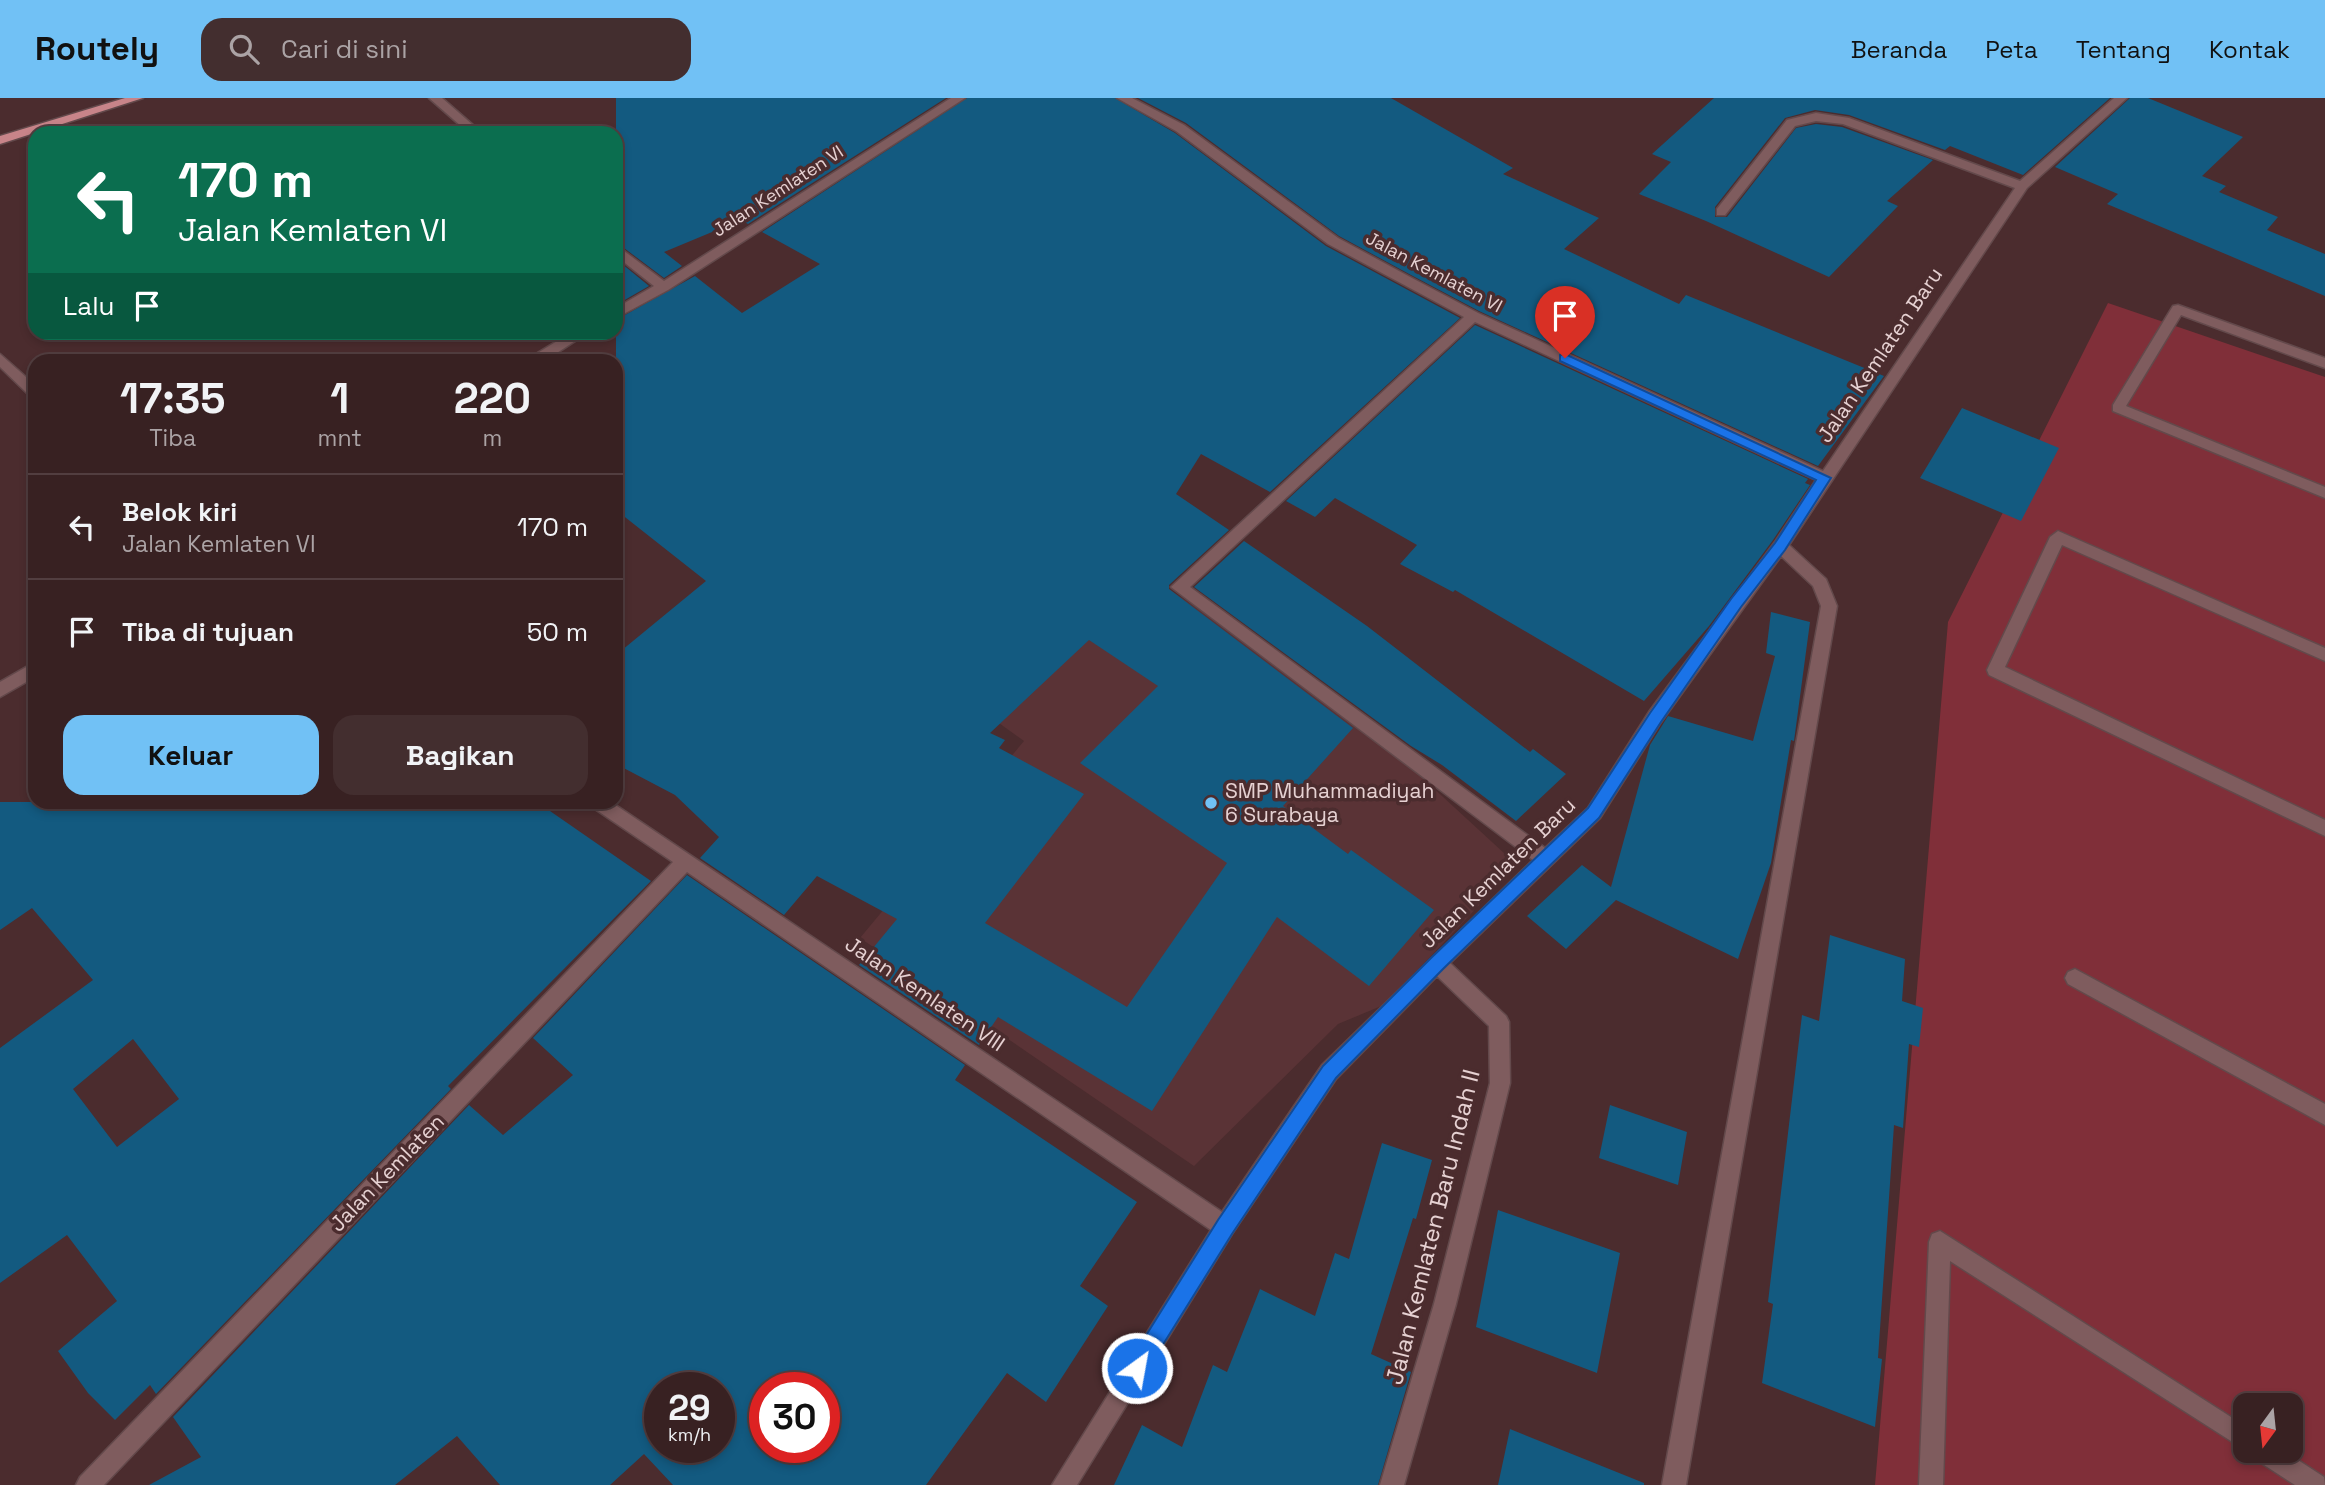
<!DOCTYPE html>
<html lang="id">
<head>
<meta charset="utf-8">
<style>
  :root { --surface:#382122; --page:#432e2f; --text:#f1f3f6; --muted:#aba3a5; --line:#523e40; --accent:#71c1f5 }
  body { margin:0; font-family:"Space Grotesk",sans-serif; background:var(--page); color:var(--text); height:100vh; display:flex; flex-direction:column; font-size:26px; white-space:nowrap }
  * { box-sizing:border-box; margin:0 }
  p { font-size:23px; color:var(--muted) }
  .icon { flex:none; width:38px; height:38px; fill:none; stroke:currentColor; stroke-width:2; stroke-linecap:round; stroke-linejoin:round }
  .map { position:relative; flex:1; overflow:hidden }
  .details { position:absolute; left:28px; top:256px; width:595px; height:455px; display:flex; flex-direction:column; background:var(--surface); border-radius:21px; box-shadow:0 4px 10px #0003,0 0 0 2px var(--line) }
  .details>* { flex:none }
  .top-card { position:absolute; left:28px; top:28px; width:595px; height:214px; border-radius:21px; box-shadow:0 4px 10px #0003,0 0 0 2px var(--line); background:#0b6e4f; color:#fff; overflow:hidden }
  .needle { width:46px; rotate:195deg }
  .buttons { position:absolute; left:2233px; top:1295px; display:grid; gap:14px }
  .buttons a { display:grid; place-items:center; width:70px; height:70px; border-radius:14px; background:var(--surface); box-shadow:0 4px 10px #0003,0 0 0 2px var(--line); font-size:35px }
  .speed { position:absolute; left:644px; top:1274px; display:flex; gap:14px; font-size:35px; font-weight:700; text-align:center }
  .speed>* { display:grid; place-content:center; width:91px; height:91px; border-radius:50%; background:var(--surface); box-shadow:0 4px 10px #0003,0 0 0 2px var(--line); line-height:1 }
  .speed small { font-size:18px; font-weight:400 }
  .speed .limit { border:10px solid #d22; background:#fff; color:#111 }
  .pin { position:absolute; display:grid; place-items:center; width:60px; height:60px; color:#fff; margin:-72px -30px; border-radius:50% 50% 50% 0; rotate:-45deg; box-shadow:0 0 7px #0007 }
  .pin .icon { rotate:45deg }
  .me { position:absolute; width:77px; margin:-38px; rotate:32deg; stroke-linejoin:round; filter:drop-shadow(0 0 5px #0008) }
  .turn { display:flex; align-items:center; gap:24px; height:147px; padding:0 35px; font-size:32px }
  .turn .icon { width:91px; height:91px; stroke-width:2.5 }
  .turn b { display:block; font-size:49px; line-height:60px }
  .then { display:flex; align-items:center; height:66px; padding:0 35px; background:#0003; gap:14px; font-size:26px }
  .eta { display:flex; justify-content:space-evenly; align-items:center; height:119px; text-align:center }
  .eta b { font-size:42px; font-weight:700; line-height:49px }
  .cta { display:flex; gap:14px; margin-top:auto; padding:14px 35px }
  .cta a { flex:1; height:80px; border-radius:21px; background:var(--accent); color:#111; font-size:28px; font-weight:700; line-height:80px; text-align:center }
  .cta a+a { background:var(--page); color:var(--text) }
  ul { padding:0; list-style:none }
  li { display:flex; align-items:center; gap:21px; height:105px; padding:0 35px; border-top:2px solid var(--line) }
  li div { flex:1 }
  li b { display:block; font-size:26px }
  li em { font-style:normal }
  header { display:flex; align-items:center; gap:42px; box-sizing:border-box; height:98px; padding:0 35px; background:var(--accent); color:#111 }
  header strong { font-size:33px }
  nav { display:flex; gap:38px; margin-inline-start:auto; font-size:24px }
  .search { width:490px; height:63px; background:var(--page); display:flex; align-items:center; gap:18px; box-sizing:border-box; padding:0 24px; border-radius:21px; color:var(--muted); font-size:26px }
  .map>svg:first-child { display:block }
</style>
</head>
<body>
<header>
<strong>Routely</strong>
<div class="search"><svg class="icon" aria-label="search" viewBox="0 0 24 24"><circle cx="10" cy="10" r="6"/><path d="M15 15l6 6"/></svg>Cari di sini</div>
<nav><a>Beranda</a><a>Peta</a><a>Tentang</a><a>Kontak</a></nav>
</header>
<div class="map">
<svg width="2325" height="1387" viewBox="0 0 2325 1387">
  <rect width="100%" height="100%" fill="#4b2c2e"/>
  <path fill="#5a3336" d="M1125,461L1355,618L1517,767L1386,906L1338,926L1194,1068L860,840L1024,643L967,602Z"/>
  <path fill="#802f39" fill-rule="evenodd" d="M2108,205L2325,279V1387H1875L1948,524ZM2245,1307H2291V1353H2245Z"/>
  <path fill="#135a80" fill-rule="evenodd" d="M616,0H946L748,126L741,122L664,154L682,168L664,180L616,144Z
    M967,0H1115L1175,35L1326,148L1460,220L1270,394L1201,356L1176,396L1229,432L1169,487V491L1353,630L1283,708L1348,756L1351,752L1434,812L1369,888L1277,819L1152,1013L998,919L979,947L859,867L897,821L817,778L784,817L700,760L719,739L675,697L616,666V557L706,483L616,412V222L695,178L742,215L820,166L762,134ZM1089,542L1158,588L1080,665L1227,765L1127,909L985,825L1084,696L999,650L1005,642L990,635Z
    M1138,0H1391L1513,70L1503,76L1599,120L1564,151L1679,206L1686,197L1884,278L1818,368L1479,213L1411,177L1339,138L1186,25Z
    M1714,0H2110L2023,77L1950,48L1945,52L1849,17L1815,12L1785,20L1715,109V119H1727L1796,30L1816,26L1842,29L1933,62L1887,103L1898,108L1829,179L1706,123L1639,96L1671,64L1652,56Z
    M2130,0H2148L2243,39L2202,78L2226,88L2219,94L2278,119L2267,132L2325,156V198L2107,106L2118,96L2055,69Z
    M616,161L649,188L616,207Z
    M1475,227L1808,381L1805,385L1810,387L1773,442L1709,528L1644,603L1455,492L1453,494L1400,466L1417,447L1335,400L1315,419L1286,403Z
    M1962,310L2059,350L2021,423L1920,380Z
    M1244,443L1367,528L1530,654L1533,651L1566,676L1516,723L1442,667L1411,648L1194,489Z
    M1771,514L1810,524L1794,643L1791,642L1771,765L1738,861L1616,802L1566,851L1527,818L1582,767L1611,789L1650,647L1668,618L1753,643L1775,558L1766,555Z
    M0,704H537L651,783L448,988L451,991L156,1296L150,1287L115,1322L88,1295L58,1253L117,1203L67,1137L0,1185V950L93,882L32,810L0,832ZM133,941L179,1001L117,1049L73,991Z
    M687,777L965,967L955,982L1137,1104L1080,1188L1108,1208L1046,1304L1007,1275L926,1387H673L644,1356L610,1387H500L457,1338L395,1387H149L201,1359L173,1319L469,1007L503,1037L573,977L533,940ZM660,1290H719V1349H660ZM765,1290H824V1349H765Z
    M1830,837L1905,861L1902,903L1923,910L1919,949L1909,946L1903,1030L1894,1027L1878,1260L1882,1261L1875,1329L1762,1285L1773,1206L1768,1204L1802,917L1819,923Z
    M1610,1007L1687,1034L1678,1087L1599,1060Z
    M1382,1045L1432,1062L1416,1121L1413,1120L1371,1256L1411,1274L1378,1387H1114L1142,1327L1182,1349L1213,1267L1227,1274L1260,1191L1315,1218L1335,1155L1349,1161Z
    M1498,1112L1620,1155L1597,1275L1476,1229Z
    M1510,1331L1644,1385V1387H1498Z"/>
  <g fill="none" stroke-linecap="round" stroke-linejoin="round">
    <g stroke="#63494b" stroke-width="3">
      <path id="minor" d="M429,0H442L482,35H469Z
        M951,0H965L668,192L616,220V210L654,188L616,158V147L664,183Z
        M1117,0H1132L1184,27L1338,140L1410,179L1478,215L1823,373L2015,90L1843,26L1816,23L1795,28L1725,117H1717V111L1787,22L1816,15L1849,20L2020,83L2114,0H2127L2027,90L1789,447L1826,481L1837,508L1686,1387H1662L1821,508L1813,488L1781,458L1661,624L1600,720L1450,865L1506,918L1509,924L1510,985L1456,1206L1404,1387H1380L1434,1206L1490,985L1489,928L1437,878L1336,981L1232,1136L1077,1387H1052L1211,1132L687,774L104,1387H76L80,1379L673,764L592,709L589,704H611L1222,1114L1322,967L1533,762L1171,489L1464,219L1328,146L1176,33ZM1475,224L1816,382L1775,444L1649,614L1588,710L1545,750L1190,489Z
        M2178,207L2325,260V270L2181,217L2126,308L2325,389V400L2113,313V307L2173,208Z
        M572,234H589L546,262H529L531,259Z
        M0,256L35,287V300L30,298L0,269Z
        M2058,433L2325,550V563L2062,447L2005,569L2325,722V738L1989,577L1987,572L2050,439Z
        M35,564V579L0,599V584Z
        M2075,871L2325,1006V1027L2068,886L2065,880L2068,874Z
        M1940,1133L2245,1328V1352L1950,1163L1943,1387H1919L1929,1144L1932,1136Z
        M2251,1353H2284L2324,1379L2325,1387H2295L2255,1361Z"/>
    </g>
    <g stroke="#63494b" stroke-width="3">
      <path id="major" d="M125,0H143L0,46V38Z"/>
    </g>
    <use href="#minor" fill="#7f5c5e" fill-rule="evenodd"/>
    <use href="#major" fill="#c88489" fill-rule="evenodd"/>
  </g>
  <path fill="#1a73e8" stroke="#114b97" stroke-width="2" d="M1565,256L1831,380L1785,452L1741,509L1661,624L1599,720L1443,871L1336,980L1232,1136L1144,1277L1137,1280L1130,1277L1127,1270L1130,1263L1218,1122L1323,968L1431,860L1588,710L1650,615L1731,501L1775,445L1816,382L1560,263V257Z"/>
  <circle fill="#71c1f5" stroke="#4b2c2e" stroke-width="2.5" cx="1211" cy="705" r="7"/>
  <g text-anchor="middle" stroke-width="7" stroke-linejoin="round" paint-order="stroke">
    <g font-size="18" fill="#e6d1d2" stroke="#4b2c2e">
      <text transform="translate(778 93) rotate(-33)" y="6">Jalan Kemlaten VI</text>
      <text transform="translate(1434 174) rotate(28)" y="6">Jalan Kemlaten VI</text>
    </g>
    <g font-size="21" fill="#e6d1d2" stroke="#4b2c2e">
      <text transform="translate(1880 257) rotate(-56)" y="7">Jalan Kemlaten Baru</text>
      <text transform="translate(1498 775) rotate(-44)" y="7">Jalan Kemlaten Baru</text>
      <text transform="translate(925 896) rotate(34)" y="7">Jalan Kemlaten VIII</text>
      <text transform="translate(387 1075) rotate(-46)" y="7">Jalan Kemlaten</text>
    </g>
    <g font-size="21" fill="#e6d1d2" stroke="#4b2c2e" text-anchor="start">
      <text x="1225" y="700">SMP Muhammadiyah<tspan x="1225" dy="24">6 Surabaya</tspan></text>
    </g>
    <g font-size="24" fill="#e6d1d2" stroke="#4b2c2e">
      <text transform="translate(1433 1129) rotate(-76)" y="8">Jalan Kemlaten Baru Indah II</text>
    </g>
  </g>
</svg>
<div class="buttons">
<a><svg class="needle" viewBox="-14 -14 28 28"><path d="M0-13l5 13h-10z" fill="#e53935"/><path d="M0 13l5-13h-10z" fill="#aba3a5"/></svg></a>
</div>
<div class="speed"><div>29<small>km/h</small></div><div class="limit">30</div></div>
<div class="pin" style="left:1565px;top:260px;background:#d93025"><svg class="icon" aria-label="arrive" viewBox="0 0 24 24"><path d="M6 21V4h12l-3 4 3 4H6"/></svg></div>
<svg class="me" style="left:1137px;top:1270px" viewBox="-20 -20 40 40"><circle r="17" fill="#1a73e8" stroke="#fff" stroke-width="3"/><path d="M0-11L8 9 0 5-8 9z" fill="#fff"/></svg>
<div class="top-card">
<div class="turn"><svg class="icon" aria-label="left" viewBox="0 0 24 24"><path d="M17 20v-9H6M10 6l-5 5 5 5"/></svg><div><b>170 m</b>Jalan Kemlaten VI</div></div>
<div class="then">Lalu<svg class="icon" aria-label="arrive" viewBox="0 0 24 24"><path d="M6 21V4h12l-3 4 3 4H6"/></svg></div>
</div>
<section class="details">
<div class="eta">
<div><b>17:35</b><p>Tiba</p></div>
<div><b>1</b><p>mnt</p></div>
<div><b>220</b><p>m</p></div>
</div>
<ul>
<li><svg class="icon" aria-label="left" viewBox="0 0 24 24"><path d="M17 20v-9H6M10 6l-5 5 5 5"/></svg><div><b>Belok kiri</b><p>Jalan Kemlaten VI</p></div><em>170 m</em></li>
<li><svg class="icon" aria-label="arrive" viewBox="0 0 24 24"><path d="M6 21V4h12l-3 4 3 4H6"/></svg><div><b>Tiba di tujuan</b></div><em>50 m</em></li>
</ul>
<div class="cta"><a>Keluar</a><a>Bagikan</a></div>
</section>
</div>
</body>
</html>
